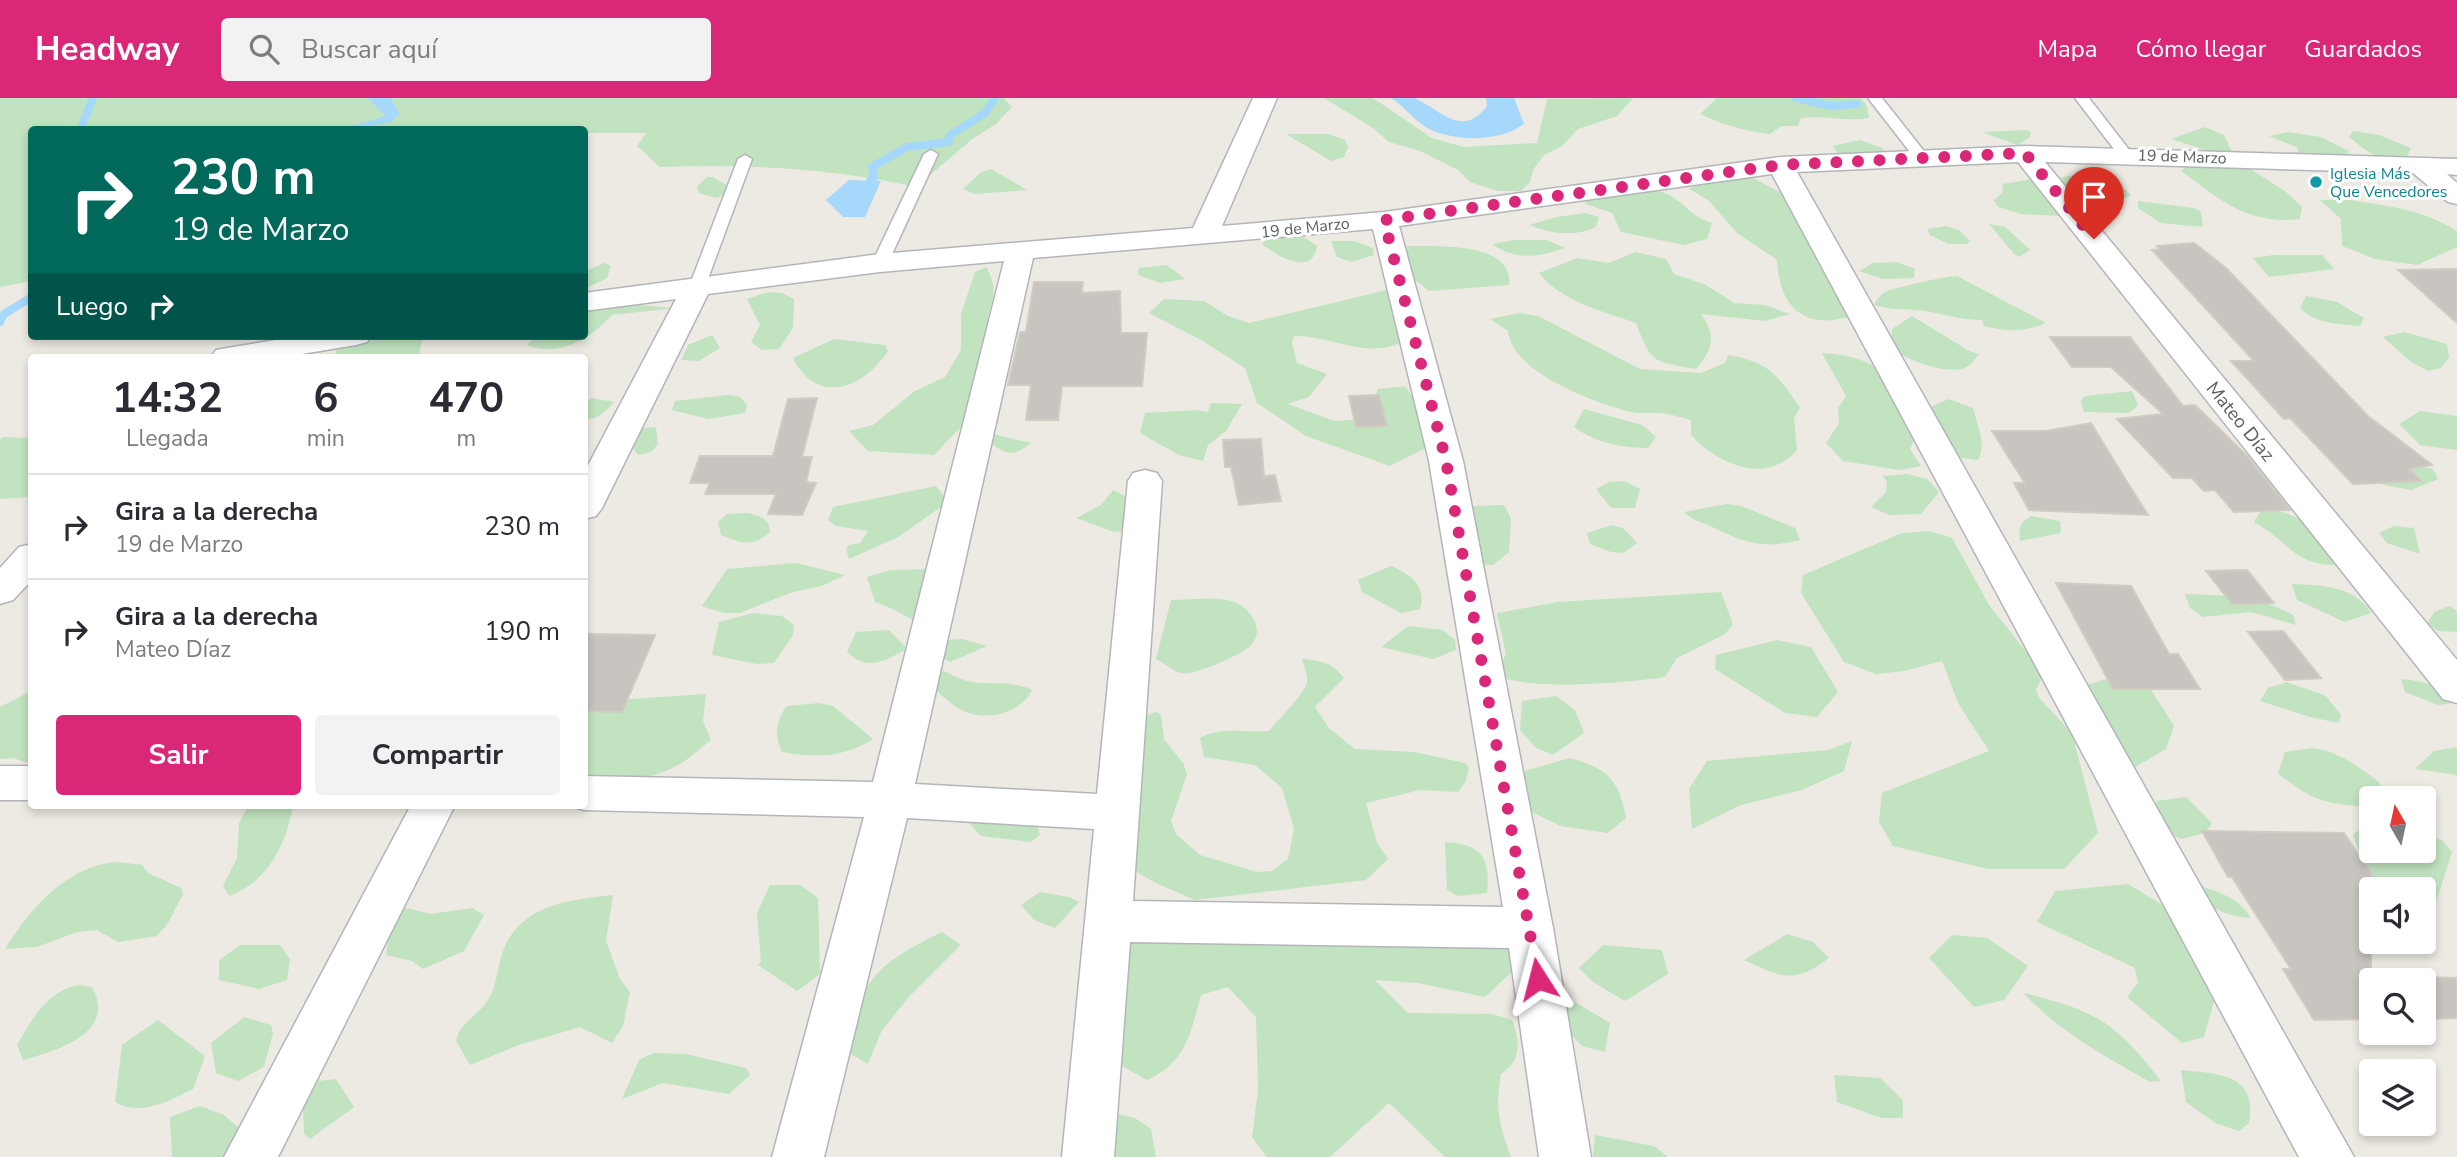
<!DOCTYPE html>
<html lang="es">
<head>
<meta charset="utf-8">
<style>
  :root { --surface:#fff; --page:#f2f2f3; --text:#2b2b33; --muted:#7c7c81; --line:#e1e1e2; --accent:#db2777 }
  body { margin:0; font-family:"Nunito Sans",sans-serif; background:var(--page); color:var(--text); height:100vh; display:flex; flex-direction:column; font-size:26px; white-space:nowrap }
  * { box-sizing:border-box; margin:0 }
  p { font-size:23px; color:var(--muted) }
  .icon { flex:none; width:38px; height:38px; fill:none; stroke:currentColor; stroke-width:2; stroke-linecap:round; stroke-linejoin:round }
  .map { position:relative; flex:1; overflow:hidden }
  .details { position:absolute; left:28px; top:256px; width:560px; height:455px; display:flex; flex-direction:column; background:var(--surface); border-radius:7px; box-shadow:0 4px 10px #0003 }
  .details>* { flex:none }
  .top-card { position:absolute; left:28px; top:28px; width:560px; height:214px; border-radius:7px; box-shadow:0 4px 10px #0003; background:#00695c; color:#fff; overflow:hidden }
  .needle { width:46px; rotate:351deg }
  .controls { position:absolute; left:2359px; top:688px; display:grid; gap:14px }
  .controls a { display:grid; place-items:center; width:77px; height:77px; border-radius:7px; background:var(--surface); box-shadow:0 4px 10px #0003; font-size:35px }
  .pin { position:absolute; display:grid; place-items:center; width:60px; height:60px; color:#fff; margin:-72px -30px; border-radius:50% 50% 50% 0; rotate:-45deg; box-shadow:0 0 7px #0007 }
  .pin .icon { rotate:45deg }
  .me { position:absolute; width:77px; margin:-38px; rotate:351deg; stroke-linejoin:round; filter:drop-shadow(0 0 5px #0008) }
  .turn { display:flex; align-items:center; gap:24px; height:147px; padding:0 28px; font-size:32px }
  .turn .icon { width:91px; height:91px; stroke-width:2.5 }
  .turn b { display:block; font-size:49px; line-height:60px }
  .then { display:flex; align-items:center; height:66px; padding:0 28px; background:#0003; gap:14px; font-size:26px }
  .eta { display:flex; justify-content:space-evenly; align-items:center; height:119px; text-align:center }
  .eta b { font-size:42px; font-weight:700; line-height:49px }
  .cta { display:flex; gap:14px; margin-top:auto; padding:14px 28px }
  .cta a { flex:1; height:80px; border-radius:7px; background:var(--accent); color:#fff; font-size:28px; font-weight:700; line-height:80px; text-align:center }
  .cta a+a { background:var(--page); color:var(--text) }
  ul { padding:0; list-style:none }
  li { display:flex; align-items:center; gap:21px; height:105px; padding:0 28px; border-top:2px solid var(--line) }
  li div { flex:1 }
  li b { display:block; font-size:26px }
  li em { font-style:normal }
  header { display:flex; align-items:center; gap:42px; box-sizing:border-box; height:98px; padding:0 35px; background:var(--accent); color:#fff }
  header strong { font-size:33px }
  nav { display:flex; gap:38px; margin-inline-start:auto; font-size:24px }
  .search { width:490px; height:63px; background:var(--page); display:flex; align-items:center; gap:18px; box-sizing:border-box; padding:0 24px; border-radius:7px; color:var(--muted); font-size:26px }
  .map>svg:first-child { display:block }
</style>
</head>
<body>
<header>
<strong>Headway</strong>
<div class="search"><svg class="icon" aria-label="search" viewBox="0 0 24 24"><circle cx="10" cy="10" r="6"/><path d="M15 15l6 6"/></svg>Buscar aquí</div>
<nav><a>Mapa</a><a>Cómo llegar</a><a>Guardados</a></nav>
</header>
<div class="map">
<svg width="2457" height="1059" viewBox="0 0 2457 1059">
  <rect width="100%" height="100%" fill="#eceae2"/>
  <path fill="#c1e3c0" d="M0,0H1004L1012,9L996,26L971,42L916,89C832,70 746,66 660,69L637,48L646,35H585L584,32H32L31,183L0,189Z
    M1324,0H1373L1432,40L1464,49L1537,45L1547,1L1633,0L1617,18L1578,31L1562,48L1544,57L1533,72L1530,84L1521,93H1498L1470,84L1458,72L1420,53L1389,44L1373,30Z
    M1714,0H1861L1867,8L1869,20C1846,24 1824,17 1801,20L1798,28H1781L1770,36C1744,33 1723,27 1700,16L1716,1Z
    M2205,29L2224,37L2232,54L2215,55L2171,41Z
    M2026,32L2031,34L2029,40L2017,47L1982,34Z
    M2353,33L2379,37L2411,50L2407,59C2382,67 2368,54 2349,39Z
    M2289,34L2321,39L2349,53L2344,68L2297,60L2298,50L2269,38Z
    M1286,36H1329L1345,42L1348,49L1344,59L1331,63Z
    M1860,42L1882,50L1888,56L1853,58L1839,55L1841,58L1832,48Z
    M2190,65L2243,66L2286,94L2302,109L2300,121C2247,127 2221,102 2181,73Z
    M991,71L1027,92L974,96L963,91L980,75Z
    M2068,78L2121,87L2131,97C2099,112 2081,100 2057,80Z
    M707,79H713L729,89L726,96L716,100L699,95L697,88Z
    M1730,80H1753L1789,99L1856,208L1848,219C1802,232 1779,207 1777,162L1737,135L1708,102L1689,91L1707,83Z
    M2039,80L2061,118L2021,116L1998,109L1994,102L2002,95L2003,86Z
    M1659,93C1684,100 1686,117 1712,125L1707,141L1684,147L1621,134L1612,115L1586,106L1581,99Z
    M2343,101C2383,107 2422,111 2457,133V149L2417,167L2375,161L2342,148L2341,121L2320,102Z
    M2138,103L2194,110L2201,114L2203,129L2161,125L2138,110Z
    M1585,115L1599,119L1596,129C1575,139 1551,136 1529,127L1557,119Z
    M1989,126L2005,129L2030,152L2019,159L2014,156Z
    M1946,128L1959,132L1970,143L1967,146H1949L1930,137L1927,131Z
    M1298,135L1317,148C1313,179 1276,158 1262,146L1267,140Z
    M1514,142H1547L1565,150C1539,159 1516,163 1492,146Z
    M1331,143H1355L1373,150L1374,157L1351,164L1337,159Z
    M1404,148C1433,149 1514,142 1509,187L1429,193L1410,178Z
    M1635,154L1666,161L1674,176L1706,187L1734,205L1765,207L1790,216L1765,223L1701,216C1716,237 1714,250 1696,271C1653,263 1652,267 1636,225C1605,214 1560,203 1539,175L1577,160L1609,165Z
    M2274,157H2322L2334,171L2269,179L2253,160Z
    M1897,164L1915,171L1914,180L1883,181L1859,173L1873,165Z
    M604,165L611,168L607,180L585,191V173Z
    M1167,167L1185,181L1160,185L1138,177L1139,170Z
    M986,169C994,182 996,196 990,210L977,287L980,299L962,328L934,357L868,353L849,333L873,327L915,293L945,279L961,252V216L975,174Z
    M1957,178L2046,225C2024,234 2006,234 1984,228L1982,222C1961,222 1945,216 1925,213C1907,210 1892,213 1874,207C1877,202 1880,197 1885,194C1893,190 1946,178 1957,178Z
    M1387,192L1393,194L1402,240L1398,246C1363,260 1329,237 1294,238L1292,245L1297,265L1327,276L1309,299L1288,306L1334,323L1365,321L1378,291L1405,288L1439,336V343L1390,368L1306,338L1257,305L1245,270L1201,242L1149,215L1164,201L1204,203L1228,218L1249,225Z
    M768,194L782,195L794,201L793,230L779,251L762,252L751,244L760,227L747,201Z
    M2306,198L2337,204L2364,220L2360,228C2340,226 2315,226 2300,210Z
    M585,203L676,210L612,217C590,241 558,260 527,247L536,238H584Z
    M1520,215L1538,218L1640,271L1701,275L1725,265L1728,257C1769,264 1778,277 1800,310L1794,320L1797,352C1766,388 1718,366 1691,337V322C1680,319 1670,316 1659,315C1649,315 1637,316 1627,313C1591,303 1512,274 1508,233L1490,221Z
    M1912,218L1971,254L1979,256C1974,262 1970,269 1962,271C1940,275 1910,262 1891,251L1892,231Z
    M2404,234L2447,246L2449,259L2441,270L2428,273L2410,263L2383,239Z
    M423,238L419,257L423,259H334L342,239Z
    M709,238H713L720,250L699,263L681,262L688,247Z
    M834,241L885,247L888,253C863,291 817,308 793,260Z
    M1822,255C1886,260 1892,280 1918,333L1910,351L1921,368L1899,372L1843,363L1826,345L1839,325L1838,310L1846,298Z
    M2132,293L2138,307L2129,315L2084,314L2081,303L2085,298Z
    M728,297L740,299L747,307L745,315L708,321L672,312L675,303Z
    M592,300L614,304C605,314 598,322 585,321V303Z
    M1949,301L1973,310C1977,327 1987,346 1978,362L1947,358L1929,317L1932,308Z
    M1211,305L1242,306L1226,333L1208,347L1203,363L1179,357L1140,335L1145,315L1196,312L1208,314Z
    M1584,311L1642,327L1656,339L1648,350C1620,349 1598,346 1574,329Z
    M2420,313L2457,318V352L2420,347L2399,326Z
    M656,329L658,346L651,354L638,357L625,338L644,330Z
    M989,335L1031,345C1013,358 1008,358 991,345Z
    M3,339L31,340V399L0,401V341Z
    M2412,366L2433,371L2438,381L2411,392L2369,384Z
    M1907,376L1927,381L1939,394L1921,416L1889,417L1871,409L1886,394L1887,384L1883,378Z
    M1624,383L1640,391L1635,410H1611L1596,391L1609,384Z
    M936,388L948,404L898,439L849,461L846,451L849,447L860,445L868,433L836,428L828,422L833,409Z
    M1113,392L1129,400L1132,432L1114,434L1076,420L1101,407Z
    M1726,406L1741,408L1795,430L1800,442C1760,452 1744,444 1708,427C1698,423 1692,422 1684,414Z
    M1504,407L1511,420L1509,454L1493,467L1466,466L1450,426L1473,408Z
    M2262,411C2306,414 2318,436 2345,467C2292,469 2295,447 2254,424Z
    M748,415C760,418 769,420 770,434C753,450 741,445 721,437L718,424L727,416Z
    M2031,418L2060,423L2061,435L2020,443C2018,430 2020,425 2031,418Z
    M1612,427L1623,430L1637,445L1624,455L1611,454L1590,446L1587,435Z
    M2394,428L2414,430L2420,456L2387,445L2379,435Z
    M1929,433L1952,440L1989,507L2044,576L2036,592L2040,601L2072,635L2098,735L2064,771H1988L1893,748L1879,724L1882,695L1989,653L1958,605L1942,563L1904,573L1876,576L1844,564L1801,495L1803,477L1902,435Z
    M796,465L845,477L822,488L793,494L739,515H724L702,508L727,471Z
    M1391,468C1411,476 1427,489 1420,511L1401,515L1362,494L1358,482Z
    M938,471L930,530C910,522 895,510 875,504L867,479L891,472Z
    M2292,486C2321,487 2355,488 2371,515L2345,524L2297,502Z
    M1721,494L1733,526L1725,536L1677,560L1665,579C1633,584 1519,595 1496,575L1506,556L1497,515L1558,504Z
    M2185,496C2223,497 2259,498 2293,517L2296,527L2251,514L2203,519L2190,510Z
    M1171,502C1189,502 1214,498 1231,503C1249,507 1267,532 1250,548C1241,557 1192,579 1180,575C1172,572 1164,565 1156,561Z
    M2450,508L2457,513V534L2439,533L2427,526L2434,514Z
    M753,515L782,518L794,527L793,537L774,565L757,566L712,557L719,524Z
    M1408,528L1443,532L1455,542L1456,552L1433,561L1381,549Z
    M889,532L907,551C884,563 869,574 847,554L856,534Z
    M963,541L987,548L950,564L935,555L945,542Z
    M1777,542L1811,549L1838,594L1817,619L1785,615L1715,571L1716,557Z
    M1302,561C1321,563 1332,564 1344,580L1315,609L1329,630L1355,651L1415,654L1465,665L1469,669L1466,683L1458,694L1420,692L1366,705L1377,745L1388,761L1366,782L1195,802L1156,785L1126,768L1122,626L1156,614L1161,617L1164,641L1183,665L1187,676L1171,723L1176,736L1200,757L1257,774L1272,773L1288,761L1294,731L1282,690L1255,667L1204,659L1200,640C1223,628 1245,635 1269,633C1277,623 1306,594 1307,584C1308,577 1304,568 1302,561Z
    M931,571C947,571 957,582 972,584C993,587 1012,582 1032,592C1020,617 982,625 958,610C947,603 937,593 927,585Z
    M2125,575L2150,590L2174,628L2166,651L2135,669L2092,635L2081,589Z
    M2401,581C2424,584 2442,585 2454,605L2438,607L2405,594Z
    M2287,584L2326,598L2341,617L2339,625L2310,619L2260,603L2268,590Z
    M31,593V666L13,660L0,661V609Z
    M706,596L703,623L711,642C700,650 689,662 676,668C653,681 611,688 585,684V604Z
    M1556,598L1575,612L1584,635L1553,657L1536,650L1520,632L1522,603Z
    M819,605L833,608L873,641C843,660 815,660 782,654C774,638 776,621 787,608Z
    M1852,643L1844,673L1802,692L1741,707L1692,731L1689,691L1707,663L1828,652Z
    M2457,649V677L2415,671L2434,653Z
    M2313,650C2340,654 2359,669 2380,685L2382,700H2371V709C2327,706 2313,704 2278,675L2285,654Z
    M1570,660C1607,670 1619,681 1626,720L1608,735L1561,728L1515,706L1511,677Z
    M2186,699L2212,725L2205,735L2181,741L2147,724L2157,703Z
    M262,707H293C287,746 267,785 229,798L223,788L237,760L239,725L247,710Z
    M966,721L1036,723L1040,737L1031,744L981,738Z
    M2366,726H2371V752H2424V734L2443,743L2452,754L2435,807L2424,812V791H2372L2353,737Z
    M1445,744C1480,746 1491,758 1487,795L1458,798L1447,792Z
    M117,764L142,767L148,775L181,790L183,796L168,825L157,838L118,844L97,832L77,834L37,849L5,851C30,811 67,767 117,764Z
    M2189,784C2212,792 2239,798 2251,820C2225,819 2206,806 2184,793Z
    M2128,786L2179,817L2220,883L2204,939L2182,945L2127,899L2138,885L2135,870L2037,824L2055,793Z
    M770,787H800L818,800L820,876L797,893L758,867L761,864L757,815Z
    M1040,794L1069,799L1079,804L1055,830L1034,822L1021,807Z
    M613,797L606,843L620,881L630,894L623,928L612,945L580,929L519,947L470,967L456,943C460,924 478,918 488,902C497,888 497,871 502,856C519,806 569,802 613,797Z
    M394,807L431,816L472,810L484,817L464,853L423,871L412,863L386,857Z
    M1530,809L1515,871L1485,899L1418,885L1375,882L1408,915L1492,916L1512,922C1520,942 1522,963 1501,976C1495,1011 1499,1026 1511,1059H1445L1389,1005L1330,1059H1267L1252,1039L1258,992L1256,919L1228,889L1201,897C1191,934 1186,965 1147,982L1122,968L1087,892L1095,846Z
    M942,834L961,847L908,900L882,932L868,966L842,951C865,880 873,868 942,834Z
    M1787,836L1813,844L1829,860C1794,887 1781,879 1744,862Z
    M1952,837L1987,840L2028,868L2004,902L1974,909L1929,860Z
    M240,847H280L290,861L287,882L259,891L219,882V862Z
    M1603,847L1662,852L1668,876L1625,903L1593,884L1579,870Z
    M78,887L92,889C118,935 56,953 23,962L17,947C33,920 46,894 78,887Z
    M2023,895C2096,912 2115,924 2161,983L2150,984C2100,955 2064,937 2023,895Z
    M1575,904L1610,925L1605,954L1582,948L1554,920Z
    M244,919L271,927L273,935L264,969L238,983L216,975L211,945Z
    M158,922L205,958L193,991C169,1003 140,1019 115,1004L122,947Z
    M654,955L686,956L746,970L750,977L729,996L663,985L622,1001L639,962Z
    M2181,972C2218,976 2258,975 2249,1025L2239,1033L2215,1025L2186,1004Z
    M1834,977L1880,980L1903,1002V1020H1881L1837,1004Z
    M336,981L354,1009L310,1041L304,1036L303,1009L318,983Z
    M200,1008L224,1017L238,1029L231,1059H172L170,1019Z
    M1093,1011L1135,1020L1151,1031L1156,1059H1095Z
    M1595,1037L1654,1048L1668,1059H1593Z"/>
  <path fill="#a5d8fa" d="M368,0H390L400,16L389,25L342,31L385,18Z
    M1391,0C1397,0 1408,0 1414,0C1439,10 1462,42 1487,8L1486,0H1514L1524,26C1499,45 1449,44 1424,28C1412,20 1403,7 1391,0Z
    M849,82L881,83L865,119H843L826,102Z"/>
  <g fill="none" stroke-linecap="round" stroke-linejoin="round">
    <path stroke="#a5d8fa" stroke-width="8" d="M1796,0L1831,8L1857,6
      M80,32L93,0
      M870,83L874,79L872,69L907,49L949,44V38L985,15L995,0
      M0,224L4,216L32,199"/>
  </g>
  <path fill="#c8c4bf" stroke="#d1cbc1" stroke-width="2" d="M2194,145L2226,170L2368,318L2432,367L2409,371L2421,383L2353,386L2290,320L2284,321L2231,263H2254L2152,152L2160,151L2157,148Z
    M2457,171V225L2398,172Z
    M1034,184H1083L1082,195L1120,193L1121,235H1147L1142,288H1062L1058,322H1026L1031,287H1008L1020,234H1026Z
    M2050,239H2130L2183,308L2195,307L2248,359L2290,412L2234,414L2215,392L2204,393L2192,380H2173L2117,321L2163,316L2111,269H2072Z
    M1379,297L1387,328L1356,329L1349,298Z
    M817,300L802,359H812L806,384L816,385L802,417L768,416L776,396H705L710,385H690L700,358H773L788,301Z
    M2091,325L2124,379L2148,417L2029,412L2014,385H2025L1992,333H2046Z
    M1261,341L1264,378L1275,377L1281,403L1239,407L1231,369H1225L1223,342Z
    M2247,472L2274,505L2232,506L2206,473Z
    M2056,485L2131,488L2169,556H2178L2200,591H2113Z
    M2283,533L2321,580L2285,582L2248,534Z
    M584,536L655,537L622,614L584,613Z
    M2202,733L2344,735L2371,775V921L2314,922L2283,871H2291L2232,779H2228Z
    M2424,879L2457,880V920L2424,921Z"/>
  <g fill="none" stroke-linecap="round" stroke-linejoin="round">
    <g stroke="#b3b5b9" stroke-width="3">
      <path id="service" d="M1868,0H1882L1927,57V63H1917Z
        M2075,0H2089L2130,53V59H2120Z
        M931,52L938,56L888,165L880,170L874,168L872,165L924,56Z
        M745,57L752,61L705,189L697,194L691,192L689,189L738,61Z"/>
    </g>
    <g stroke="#b3b5b9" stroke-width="3">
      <path id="minor" d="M1253,0H1277L1222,128L1384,114L1780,59L2025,48L2457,61V77L2447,76L2457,85V106L2448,104L2413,75L2045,64L2457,562V605L2443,601L2018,64L1797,74L2354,1059H2299L1772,76L1399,128L1463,363L1553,830L1591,1059H1539L1509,850L1130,844L1114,1059H1062L1094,731L907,720L824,1059H772L864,719L584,712L569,707H584V678L873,684L1004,163L880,174L708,196L602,410L596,418L584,421V375L676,201L584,213V195L880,156L1193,130ZM1373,131L1429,363L1503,809L1133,803L1162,383L1157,375L1145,372L1133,375L1128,383L1097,696L915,686L1033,160Z
        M299,238H371L367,244L356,247L284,259H211L216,252L227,250Z
        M32,446V482L13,502L0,506V470L19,449Z
        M0,668H32V702H0Z
        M411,707H455L278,1059H224Z"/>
    </g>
    <use href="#service" fill="#fff" fill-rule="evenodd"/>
    <use href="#minor" fill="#fff" fill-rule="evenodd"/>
  </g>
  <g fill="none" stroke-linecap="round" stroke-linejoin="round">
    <path stroke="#db2777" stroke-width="12" stroke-dasharray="0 21.6" d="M1538,881L1446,363L1384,122L1780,67L2025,55L2094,141"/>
  </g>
  <circle fill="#0f9aa8" stroke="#fff" stroke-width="2.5" cx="2316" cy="84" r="7"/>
  <g text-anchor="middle" stroke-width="6" stroke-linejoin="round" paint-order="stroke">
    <g font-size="16" fill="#5a5e62" stroke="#fff">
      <text transform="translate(2182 58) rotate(2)" y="6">19 de Marzo</text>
      <text transform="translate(1305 129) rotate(-6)" y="6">19 de Marzo</text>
    </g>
    <g font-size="16" fill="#0d838f" stroke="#fff" text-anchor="start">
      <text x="2330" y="81">Iglesia Más<tspan x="2330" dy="18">Que Vencedores</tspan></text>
    </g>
    <g font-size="19" fill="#5a5e62" stroke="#fff">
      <text transform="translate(2241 323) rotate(51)" y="7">Mateo Díaz</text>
    </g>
  </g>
</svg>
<div class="controls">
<a><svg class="needle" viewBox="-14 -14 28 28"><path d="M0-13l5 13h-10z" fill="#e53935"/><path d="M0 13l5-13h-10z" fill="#7c7c81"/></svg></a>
<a><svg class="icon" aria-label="sound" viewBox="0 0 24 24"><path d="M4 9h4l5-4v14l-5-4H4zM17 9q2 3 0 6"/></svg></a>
<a><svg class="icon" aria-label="search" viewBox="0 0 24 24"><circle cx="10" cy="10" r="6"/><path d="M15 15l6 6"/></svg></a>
<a><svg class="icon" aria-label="layers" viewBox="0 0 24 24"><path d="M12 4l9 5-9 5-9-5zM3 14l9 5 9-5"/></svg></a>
</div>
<div class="pin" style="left:2094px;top:141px;background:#d93025"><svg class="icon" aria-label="arrive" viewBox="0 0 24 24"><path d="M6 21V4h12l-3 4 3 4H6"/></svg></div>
<svg class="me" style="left:1538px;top:881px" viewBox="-20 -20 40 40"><path d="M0-17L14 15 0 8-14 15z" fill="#db2777" stroke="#fff" stroke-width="4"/></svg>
<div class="top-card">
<div class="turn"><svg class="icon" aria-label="right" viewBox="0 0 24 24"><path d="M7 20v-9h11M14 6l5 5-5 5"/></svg><div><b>230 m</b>19 de Marzo</div></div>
<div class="then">Luego<svg class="icon" aria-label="right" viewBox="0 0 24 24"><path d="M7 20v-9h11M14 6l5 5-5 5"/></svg></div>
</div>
<section class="details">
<div class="eta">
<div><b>14:32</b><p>Llegada</p></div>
<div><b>6</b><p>min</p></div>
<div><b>470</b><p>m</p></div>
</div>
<ul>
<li><svg class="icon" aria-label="right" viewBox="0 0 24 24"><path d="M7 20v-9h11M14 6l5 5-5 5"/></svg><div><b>Gira a la derecha</b><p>19 de Marzo</p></div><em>230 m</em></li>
<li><svg class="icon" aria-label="right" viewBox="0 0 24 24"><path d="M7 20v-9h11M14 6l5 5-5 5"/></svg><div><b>Gira a la derecha</b><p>Mateo Díaz</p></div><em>190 m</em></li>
</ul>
<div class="cta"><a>Salir</a><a>Compartir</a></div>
</section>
</div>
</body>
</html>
